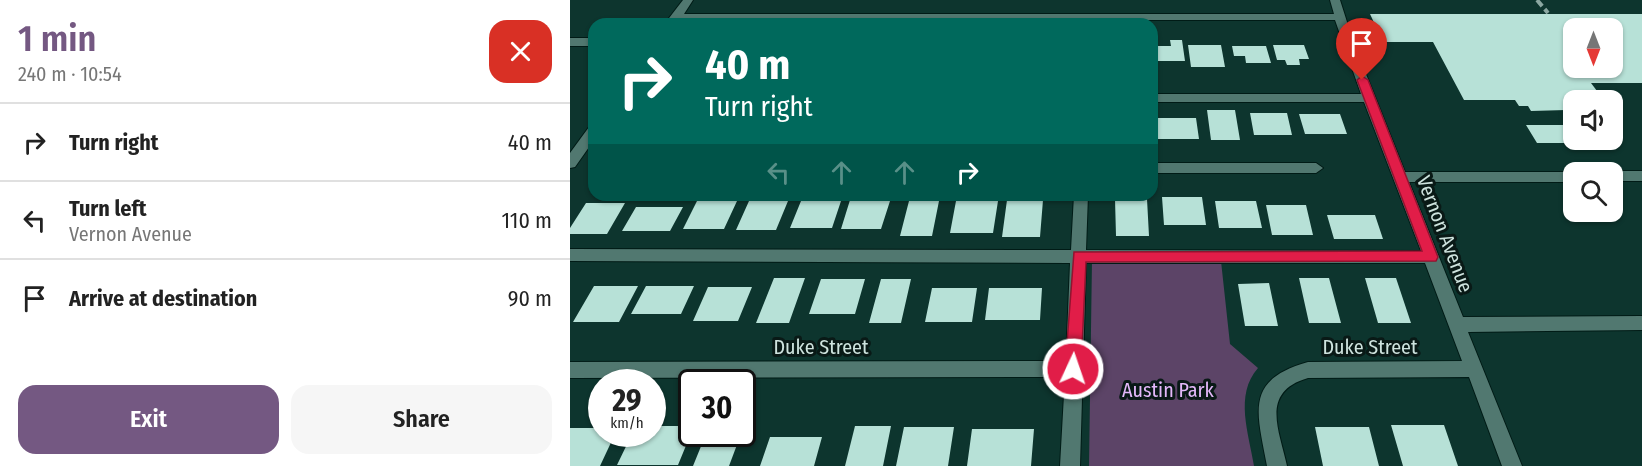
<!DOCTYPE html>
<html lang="en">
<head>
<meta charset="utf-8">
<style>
  :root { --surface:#fff; --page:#f6f6f6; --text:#222; --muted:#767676; --line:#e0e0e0; --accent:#745882 }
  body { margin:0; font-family:"Fira Sans Condensed",sans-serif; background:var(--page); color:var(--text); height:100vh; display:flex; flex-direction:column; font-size:22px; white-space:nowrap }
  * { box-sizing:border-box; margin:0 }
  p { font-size:20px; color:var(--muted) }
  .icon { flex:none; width:33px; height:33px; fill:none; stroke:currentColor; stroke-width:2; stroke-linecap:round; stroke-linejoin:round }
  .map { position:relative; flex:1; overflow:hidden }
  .panel { display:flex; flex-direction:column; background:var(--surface); width:570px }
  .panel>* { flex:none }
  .top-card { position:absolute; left:18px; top:18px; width:570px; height:183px; border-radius:18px; box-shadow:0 2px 4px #0004; background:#00695c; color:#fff; overflow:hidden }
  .needle { width:39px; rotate:180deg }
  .controls { position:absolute; left:993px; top:18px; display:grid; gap:12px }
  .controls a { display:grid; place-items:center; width:60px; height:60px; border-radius:12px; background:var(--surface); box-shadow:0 2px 4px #0004; font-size:30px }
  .speed { position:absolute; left:18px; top:369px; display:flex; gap:12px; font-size:30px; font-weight:700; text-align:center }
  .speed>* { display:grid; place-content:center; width:78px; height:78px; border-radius:50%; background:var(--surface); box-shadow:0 2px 4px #0004; line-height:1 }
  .speed small { font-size:15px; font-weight:400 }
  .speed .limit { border:3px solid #111; border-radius:9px; background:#fff; color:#111 }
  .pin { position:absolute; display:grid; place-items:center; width:51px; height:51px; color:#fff; margin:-62px -26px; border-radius:50% 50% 50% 0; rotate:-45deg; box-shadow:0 0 6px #0007 }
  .pin .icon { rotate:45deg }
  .me { position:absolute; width:66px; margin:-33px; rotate:3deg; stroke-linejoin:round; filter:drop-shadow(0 0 4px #0008) }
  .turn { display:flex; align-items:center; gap:21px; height:126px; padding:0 18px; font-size:27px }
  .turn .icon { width:78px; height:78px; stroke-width:2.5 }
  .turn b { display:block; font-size:42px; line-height:51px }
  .lanes { display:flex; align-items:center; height:57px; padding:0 18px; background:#0003; justify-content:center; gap:30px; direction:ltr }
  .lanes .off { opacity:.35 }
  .round { display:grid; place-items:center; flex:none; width:63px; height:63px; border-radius:18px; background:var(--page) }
  .overview { display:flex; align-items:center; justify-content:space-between; height:102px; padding:0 18px }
  h1 { font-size:36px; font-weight:600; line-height:45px; color:var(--accent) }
  .button { display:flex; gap:12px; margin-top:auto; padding:12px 18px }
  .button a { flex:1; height:69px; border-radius:18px; background:var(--accent); color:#fff; font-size:24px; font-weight:600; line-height:69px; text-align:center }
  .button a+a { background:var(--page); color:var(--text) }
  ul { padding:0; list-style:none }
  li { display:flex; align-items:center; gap:18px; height:78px; padding:0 18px; border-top:2px solid var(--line) }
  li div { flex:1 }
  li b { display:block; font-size:22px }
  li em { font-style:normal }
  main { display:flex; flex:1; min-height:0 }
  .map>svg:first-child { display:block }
</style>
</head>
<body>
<main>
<section class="panel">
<div class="overview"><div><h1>1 min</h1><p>240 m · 10:54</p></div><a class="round" style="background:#d93025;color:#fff"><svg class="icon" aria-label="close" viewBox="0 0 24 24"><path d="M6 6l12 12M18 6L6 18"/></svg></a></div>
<ul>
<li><svg class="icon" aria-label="right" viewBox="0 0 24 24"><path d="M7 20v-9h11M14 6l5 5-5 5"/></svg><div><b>Turn right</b></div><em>40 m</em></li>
<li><svg class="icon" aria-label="left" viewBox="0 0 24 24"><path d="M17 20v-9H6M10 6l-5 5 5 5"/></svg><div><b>Turn left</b><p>Vernon Avenue</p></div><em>110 m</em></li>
<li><svg class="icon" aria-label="arrive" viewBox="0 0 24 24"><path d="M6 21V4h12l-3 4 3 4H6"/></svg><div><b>Arrive at destination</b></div><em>90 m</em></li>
</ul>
<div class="button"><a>Exit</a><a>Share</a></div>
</section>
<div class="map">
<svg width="1072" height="466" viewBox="0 0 1072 466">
  <rect width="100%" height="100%" fill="#0d352e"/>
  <path fill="#5c4467" d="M522,260L651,261L660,344L688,368C664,395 679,434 684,466H519Z"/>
  <path fill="#b7e1d7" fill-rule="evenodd" d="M800,14H1072V83H1021L1033,99L1004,100V113H998L996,110L961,111L958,106H949L945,100H894L863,42H813ZM1004,28H1042V68H1004Z
    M600,40H612L615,61H582V46H601Z
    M618,45H651L655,67H621Z
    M703,45H734L739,59H729L730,65H717L715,60H707Z
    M662,46H696L701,63H676L675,56H664Z
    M637,110H665L670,140H641Z
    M680,113H717L722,135H684Z
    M729,114H770L777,134H735Z
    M586,118H626L629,139H588Z
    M956,125H1004V140H1042V130L1051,143H967Z
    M592,197H632L636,225H594Z
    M545,199H577L579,236H546Z
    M280,200L320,201L311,229H271Z
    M437,200H473L470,237H432Z
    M127,201H167L154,229H113Z
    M179,201H218L206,230H166Z
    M231,201H271L262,228H220Z
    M339,201H369L362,236H330Z
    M386,201H428L423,233H380Z
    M645,201H686L692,228H649Z
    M16,203H55L37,234H0V228Z
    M696,205H736L743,235H702Z
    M66,207H113L100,231H52Z
    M757,215H805L813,239H764Z
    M204,278H235L219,323H186Z
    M729,278H759L771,323H739Z
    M795,278H826L841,323H808Z
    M251,279H295L285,314H239Z
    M311,279H341L331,323H299Z
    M699,283L708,326H675L668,284Z
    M24,286H68L49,322H3Z
    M76,286H124L111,314H61Z
    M138,287H182L168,321H123Z
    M362,288H407L402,322H355Z
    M419,288H472L470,320H415Z
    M821,425H874L888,466H833Z
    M82,426H122V431L108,465H47L62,434H82Z
    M285,426H321L313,466H275Z
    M334,427H384L378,466H326Z
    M745,427H799L809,466H753Z
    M0,428H32V434H45L30,466H0Z
    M402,429H464L461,466H397Z
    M136,434H171L159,466H123Z
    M200,437H252L244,466H190Z"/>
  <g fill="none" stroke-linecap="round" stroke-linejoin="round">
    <g stroke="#001b16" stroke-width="2">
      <path id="minor" d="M113,0H123L114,14H764L760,0H770L784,44L835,172H1006H1004V182H839L893,317L1072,316V330L898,332L952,466H932L899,377L738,378C690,392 709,429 717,466H697C687,412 674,380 738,362L892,361L855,263H516L510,466H490L495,377L0,378V362L496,361L500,263L0,261V249L501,250L504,195H518L516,250L851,251L794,102H582V94H791L765,20H109L106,24H98L96,22Z
        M0,38H24V46H0Z
        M24,125V140L5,167L0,168V153L19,127Z
        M582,163H746L753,168L746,173H582Z
        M1042,171H1072V181H1042V172H1037Z"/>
    </g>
    <use href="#minor" fill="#517870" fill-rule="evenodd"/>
    <path stroke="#8ba7a1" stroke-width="4" stroke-dasharray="8 4" stroke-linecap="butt" d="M967,0L978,13"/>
  </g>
  <path fill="#e11d48" stroke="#92132f" stroke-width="1.5" d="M792,76L798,80L868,257L866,261L516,262L511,369L509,374L503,377L497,374L495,369L504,252L852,251L787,80Z"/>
  <g text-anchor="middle" stroke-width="6" stroke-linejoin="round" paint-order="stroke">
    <g font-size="20" fill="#cee3de" stroke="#091916">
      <text transform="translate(875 234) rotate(69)" y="7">Vernon Avenue</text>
      <text x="251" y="354">Duke Street</text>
      <text x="800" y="354">Duke Street</text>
    </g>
    <g font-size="20" fill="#e4b8fa" stroke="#091916">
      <text x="598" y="397">Austin Park</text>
    </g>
  </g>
</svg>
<div class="controls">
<a><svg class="needle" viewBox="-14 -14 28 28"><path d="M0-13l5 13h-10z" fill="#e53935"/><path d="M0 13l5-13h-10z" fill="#767676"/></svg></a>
<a><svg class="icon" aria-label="sound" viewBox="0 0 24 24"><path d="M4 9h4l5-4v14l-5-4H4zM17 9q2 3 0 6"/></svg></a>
<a><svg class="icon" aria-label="search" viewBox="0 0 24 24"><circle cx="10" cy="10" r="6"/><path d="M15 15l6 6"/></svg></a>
</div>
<div class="speed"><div>29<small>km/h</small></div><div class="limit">30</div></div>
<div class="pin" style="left:792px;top:80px;background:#d93025"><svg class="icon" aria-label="arrive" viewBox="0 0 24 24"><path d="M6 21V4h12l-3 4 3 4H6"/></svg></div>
<svg class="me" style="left:503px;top:369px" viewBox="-20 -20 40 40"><circle r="17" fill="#e11d48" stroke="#fff" stroke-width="3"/><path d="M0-11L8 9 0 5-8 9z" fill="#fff"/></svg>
<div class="top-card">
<div class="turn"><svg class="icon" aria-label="right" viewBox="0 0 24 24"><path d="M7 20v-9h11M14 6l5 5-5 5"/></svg><div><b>40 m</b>Turn right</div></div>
<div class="lanes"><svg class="icon off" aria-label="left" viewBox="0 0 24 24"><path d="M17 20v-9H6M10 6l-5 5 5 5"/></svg><svg class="icon off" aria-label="ahead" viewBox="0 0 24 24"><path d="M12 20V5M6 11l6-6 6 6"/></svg><svg class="icon off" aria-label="ahead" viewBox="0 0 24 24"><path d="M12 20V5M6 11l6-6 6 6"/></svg><svg class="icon" aria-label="right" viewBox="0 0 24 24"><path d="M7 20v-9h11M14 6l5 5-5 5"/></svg></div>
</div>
</div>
</main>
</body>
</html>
